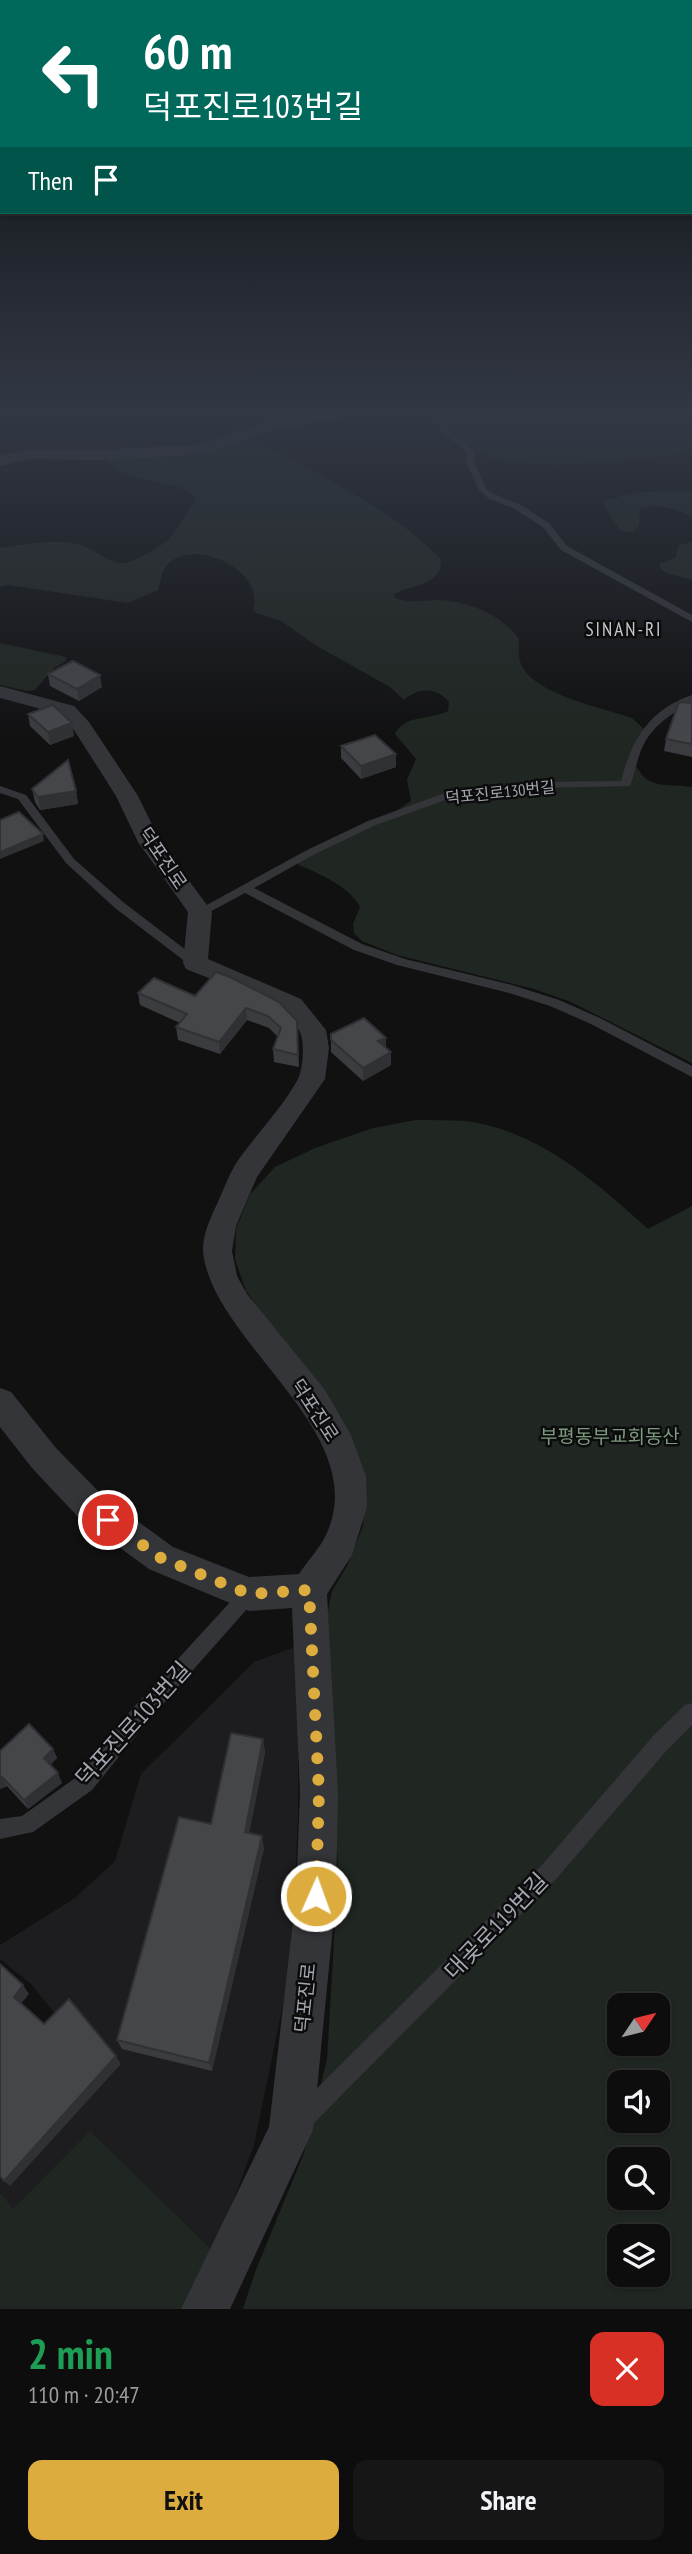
<!DOCTYPE html>
<html lang="en">
<head>
<meta charset="utf-8">
<style>
  :root { --surface:#0d0d0e; --page:#161617; --text:#f1f3f6; --muted:#9a9c9e; --line:#2d2d2e; --accent:#ddac3e }
  body { margin:0; font-family:"PT Sans Narrow","Noto Sans KR",sans-serif; background:var(--page); color:var(--text); height:100vh; display:flex; flex-direction:column; font-size:26px; white-space:nowrap }
  * { box-sizing:border-box; margin:0 }
  p { font-size:23px; color:var(--muted) }
  .icon { flex:none; width:38px; height:38px; fill:none; stroke:currentColor; stroke-width:2; stroke-linecap:round; stroke-linejoin:round }
  .map { position:relative; height:2309px; overflow:hidden }
  .drawer { display:flex; flex-direction:column; background:var(--surface); flex:1 }
  .drawer>* { flex:none }
  .top-card { position:absolute; left:0px; top:0px; width:693px; height:214px; box-shadow:0 2px 5px #0004,0 0 0 2px var(--line); background:#00695c; color:#fff; overflow:hidden }
  .needle { width:46px; rotate:55deg }
  .controls { position:absolute; left:607px; top:1993px; display:grid; gap:14px }
  .controls a { display:grid; place-items:center; width:63px; height:63px; border-radius:14px; background:var(--surface); box-shadow:0 2px 5px #0004,0 0 0 2px var(--line); font-size:35px }
  .pin { position:absolute; display:grid; place-items:center; width:60px; height:60px; color:#fff; margin:-30px; border:4px solid #fff; border-radius:50%; box-shadow:0 2px 7px #0007 }
  .me { position:absolute; width:77px; margin:-38px; rotate:2deg; stroke-linejoin:round; filter:drop-shadow(0 0 5px #0008) }
  .turn { display:flex; align-items:center; gap:24px; height:147px; padding:0 28px; font-size:32px }
  .turn .icon { width:91px; height:91px; stroke-width:2.5 }
  .turn b { display:block; font-size:49px; line-height:60px }
  .then { display:flex; align-items:center; height:66px; padding:0 28px; background:#0003; gap:14px; font-size:26px }
  .round { display:grid; place-items:center; flex:none; width:74px; height:74px; border-radius:14px; background:var(--page) }
  .overview { display:flex; align-items:center; justify-content:space-between; height:119px; padding:0 28px }
  h1 { font-size:42px; font-weight:700; line-height:52px; color:#1e9e55 }
  .action { display:flex; gap:14px; margin-top:auto; padding:14px 28px }
  .action a { flex:1; height:80px; border-radius:14px; background:var(--accent); color:#111; font-size:28px; font-weight:700; line-height:80px; text-align:center }
  .action a+a { background:var(--page); color:var(--text) }
  .map>svg:first-child { display:block }
</style>
</head>
<body>
<div class="map">
<svg width="692" height="2309" viewBox="0 0 692 2309">
  <rect width="100%" height="100%" fill="#111112"/>
  <path fill="#1d1d1f" d="M298,1646V1814L292,1961L254,2145L214,2252L12,2210L0,2192V2077L56,2015L31,1984L0,1959V1945L75,1898L115,1861L141,1774L254,1662Z"/>
  <path fill="#202621" fill-rule="evenodd" d="M446,413H692V454C674,455 656,456 638,458C587,464 462,482 446,413Z
    M248,436C312,472 391,507 441,559C443,585 411,585 394,594L395,598C410,604 422,600 438,600C468,601 502,615 519,639C519,646 518,655 520,661C529,694 604,708 632,718L645,730L635,764C648,791 667,783 692,787V1063L571,1002L534,989L397,955L362,941L354,933L353,924L360,907C350,887 320,874 299,865L297,858L399,809L411,801L407,780L416,759L395,734C405,714 431,720 448,711L449,702C437,687 418,687 404,700L390,687L317,646L281,621L256,613L253,610C266,570 193,536 167,565C161,572 161,581 158,590L128,603L8,585L0,587V548C27,544 54,538 81,545C94,549 107,562 120,563C131,564 155,550 164,543C175,535 186,513 196,500V497C175,477 116,483 104,457L107,451L133,446L194,448Z
    M692,491V516C677,510 655,502 640,509L639,526L632,532L621,531L601,502L636,492Z
    M692,542V580L666,573L660,568V563L675,558L679,545Z
    M0,643L66,657V661L54,668L35,690L27,691L0,685Z
    M416,1120C432,1120 449,1120 465,1121C538,1130 596,1182 648,1229L692,1206V2309H243L255,2272L304,2153L327,2059L338,1873L327,1616L332,1591L347,1566L363,1526L365,1487L286,1346L246,1291L235,1259L236,1229L250,1194L275,1167L315,1148L373,1128ZM620,2006H658V2044H620ZM620,2082H658V2121H620ZM620,2160H658V2198H620ZM620,2236H658V2275H620Z
    M90,2131L214,2252L186,2309H0V2192L13,2209Z"/>
  <g fill="none" stroke-linecap="round" stroke-linejoin="round">
    <path fill="#343539" fill-rule="evenodd" d="M437,413H445L448,428L476,453L473,459L486,489L494,494L519,504L549,523L567,546L692,615V622L561,550L543,527L513,508L488,498L479,490L465,459L468,453L441,431Z
      M692,695V702C669,715 649,728 640,753C636,764 634,776 630,786L537,788L451,798L376,825L315,854L254,888L362,944L405,959L512,985L559,1000L600,1018L692,1066V1077L591,1024L550,1006L509,993L397,965L354,950L245,893L204,915L200,916L194,912L307,850L368,821L445,793L537,782L621,781C632,739 649,710 692,695Z
      M0,786L26,795L74,859L123,902L199,960L201,963L199,966H191L115,908L66,863L18,799L0,793Z
      M249,1586L255,1588L258,1594L255,1600L147,1722L92,1790L33,1832L0,1839V1819L22,1816L78,1776L133,1708L243,1588Z
      M692,1703V1725L668,1749L556,1879L310,2127L302,2130L294,2127L291,2119L294,2111L542,1865L654,1735L685,1705Z"/>
    <path fill="#343539" fill-rule="evenodd" d="M313,413H347L340,418L276,429L204,454L108,460L30,459L0,466V456L30,449L108,450L202,444L268,422Z
      M0,686L74,706L89,722L138,796L160,841L212,912L208,959L301,999L326,1030L329,1048L325,1079L257,1177L236,1226L232,1251L237,1276L247,1294L325,1390L351,1435L366,1476L367,1507L352,1555L327,1594L338,1793L336,1896L313,2130L230,2309H181L269,2127L296,1896L300,1793L292,1608L249,1611L149,1569L79,1518L32,1468L0,1427V1388L11,1392L56,1448L103,1496L173,1547L249,1577L299,1574C307,1562 317,1551 324,1539C377,1438 221,1349 204,1259C200,1240 209,1221 217,1204C223,1191 228,1177 235,1165C254,1136 281,1110 298,1079C303,1069 305,1043 300,1032C287,1003 216,982 186,969L183,963L188,912L138,842L116,796L74,730L60,714L0,698Z"/>
  </g>
  <path fill="#3b3c40" d="M48,674L102,687L79,701L50,686Z
    M692,703V757L664,751L666,739Z
    M28,714L74,736L50,745L30,726Z
    M341,746L396,767L361,779L341,758Z
    M32,789L76,791L78,804L40,810L35,802Z
    M216,972L297,1021L299,1067L274,1062L273,1049L278,1037L269,1028L247,1020L220,1054L178,1040L176,1027L180,1023L140,1005L138,993L195,996Z
    M331,1034L386,1038V1048L391,1052V1065L363,1081L331,1052Z
    M263,1739L265,1753L249,1833L264,1848L212,2071L122,2049L117,2040L211,1824Z
    M53,1749L57,1758L50,1765L62,1783L28,1809L7,1786L0,1789V1751Z"/>
  <path fill="#303134" d="M100,675L102,687L79,701L77,689Z
    M72,723L74,736L50,745L48,732Z
    M396,754V767L361,779V766Z
    M76,791L78,804L40,810L38,797Z
    M43,834L44,841L0,859V852Z
    M246,1008L247,1020L220,1054L219,1042Z
    M386,1038V1050L378,1041Z
    M391,1052V1065L363,1081V1068Z
    M263,1739L265,1753L247,1844L245,1832Z
    M53,1749L57,1758L48,1767L44,1758Z
    M58,1773L62,1783L28,1809L24,1800Z
    M2,1777L7,1786L0,1789V1778Z
    M262,1836L264,1848L212,2071L209,2063Z
    M23,1985L29,1994L20,2005L14,1997Z
    M116,2056L121,2064L10,2186L4,2181Z"/>
  <path fill="#45464a" stroke="#303134" stroke-width="2" d="M73,661L100,675L77,689L48,674Z
    M679,702L692,703V744L666,739Z
    M53,705L72,723L48,732L28,714Z
    M375,735L396,754L361,766L341,746Z
    M68,760L76,791L38,797L32,789Z
    M19,812L43,834L0,852V820Z
    M216,972L230,977L279,1002L297,1021L298,1055L273,1049L281,1028L268,1016L246,1008L219,1042L176,1027L187,1014L138,993L154,978L195,996Z
    M364,1018L386,1038L378,1041L391,1052L363,1068L331,1040V1034Z
    M29,1724L53,1749L44,1758L58,1773L24,1800L2,1777L0,1778V1751Z
    M231,1733L263,1739L245,1832L262,1836L209,2063L117,2040L179,1817L211,1824Z
    M0,1964L23,1985L14,1997L44,2024L69,1999L116,2056L4,2181L0,2176Z"/>
  <linearGradient id="sky" x2="0" y2="1"><stop stop-color="#09090a"/><stop offset="0.56" stop-color="#323844"/><stop offset="1" stop-color="#323844" stop-opacity="0"/></linearGradient>
  <rect width="692" height="737" fill="url(#sky)"/>
  <g fill="none" stroke-linecap="round" stroke-linejoin="round">
    <path stroke="#ddac3e" stroke-width="12" stroke-dasharray="0 21.6" d="M108,1520L161,1558L249,1594L309,1590L319,1793L316,1896"/>
  </g>
  <g text-anchor="middle" stroke-width="5" stroke-linejoin="round" paint-order="stroke">
    <g font-size="16" fill="#a4a7b1" stroke="#0c0c0d">
      <text transform="translate(500 792) rotate(-6)" y="6">덕포진로130번길</text>
    </g>
    <g font-size="19" letter-spacing="2" fill="#c4c6ce" stroke="#0c0c0d">
      <text x="624" y="636">SINAN-RI</text>
    </g>
    <g font-size="19" fill="#a4a7b1" stroke="#0c0c0d">
      <text transform="translate(163 858) rotate(56)" y="7">덕포진로</text>
      <text transform="translate(315 1410) rotate(57)" y="7">덕포진로</text>
      <text transform="translate(305 1998) rotate(-84)" y="7">덕포진로</text>
    </g>
    <g font-size="19" fill="#7d9a7f" stroke="#0c0c0d">
      <text x="610" y="1443">부평동부교회동산</text>
    </g>
    <g font-size="23" fill="#a4a7b1" stroke="#0c0c0d">
      <text transform="translate(133 1724) rotate(-48)" y="8">덕포진로103번길</text>
      <text transform="translate(496 1926) rotate(-46)" y="8">대곶로119번길</text>
    </g>
  </g>
</svg>
<div class="controls">
<a><svg class="needle" viewBox="-14 -14 28 28"><path d="M0-13l5 13h-10z" fill="#e53935"/><path d="M0 13l5-13h-10z" fill="#9a9c9e"/></svg></a>
<a><svg class="icon" aria-label="sound" viewBox="0 0 24 24"><path d="M4 9h4l5-4v14l-5-4H4zM17 9q2 3 0 6"/></svg></a>
<a><svg class="icon" aria-label="search" viewBox="0 0 24 24"><circle cx="10" cy="10" r="6"/><path d="M15 15l6 6"/></svg></a>
<a><svg class="icon" aria-label="layers" viewBox="0 0 24 24"><path d="M12 4l9 5-9 5-9-5zM3 14l9 5 9-5"/></svg></a>
</div>
<div class="pin" style="left:108px;top:1520px;background:#d93025"><svg class="icon" aria-label="arrive" viewBox="0 0 24 24"><path d="M6 21V4h12l-3 4 3 4H6"/></svg></div>
<svg class="me" style="left:316px;top:1896px" viewBox="-20 -20 40 40"><circle r="17" fill="#ddac3e" stroke="#fff" stroke-width="3"/><path d="M0-11L8 9 0 5-8 9z" fill="#fff"/></svg>
<div class="top-card">
<div class="turn"><svg class="icon" aria-label="left" viewBox="0 0 24 24"><path d="M17 20v-9H6M10 6l-5 5 5 5"/></svg><div><b>60 m</b>덕포진로103번길</div></div>
<div class="then">Then<svg class="icon" aria-label="arrive" viewBox="0 0 24 24"><path d="M6 21V4h12l-3 4 3 4H6"/></svg></div>
</div>
</div>
<section class="drawer">
<div class="overview"><div><h1>2 min</h1><p>110 m · 20:47</p></div><a class="round" style="background:#d93025;color:#fff"><svg class="icon" aria-label="close" viewBox="0 0 24 24"><path d="M6 6l12 12M18 6L6 18"/></svg></a></div>
<div class="action"><a>Exit</a><a>Share</a></div>
</section>
</body>
</html>
